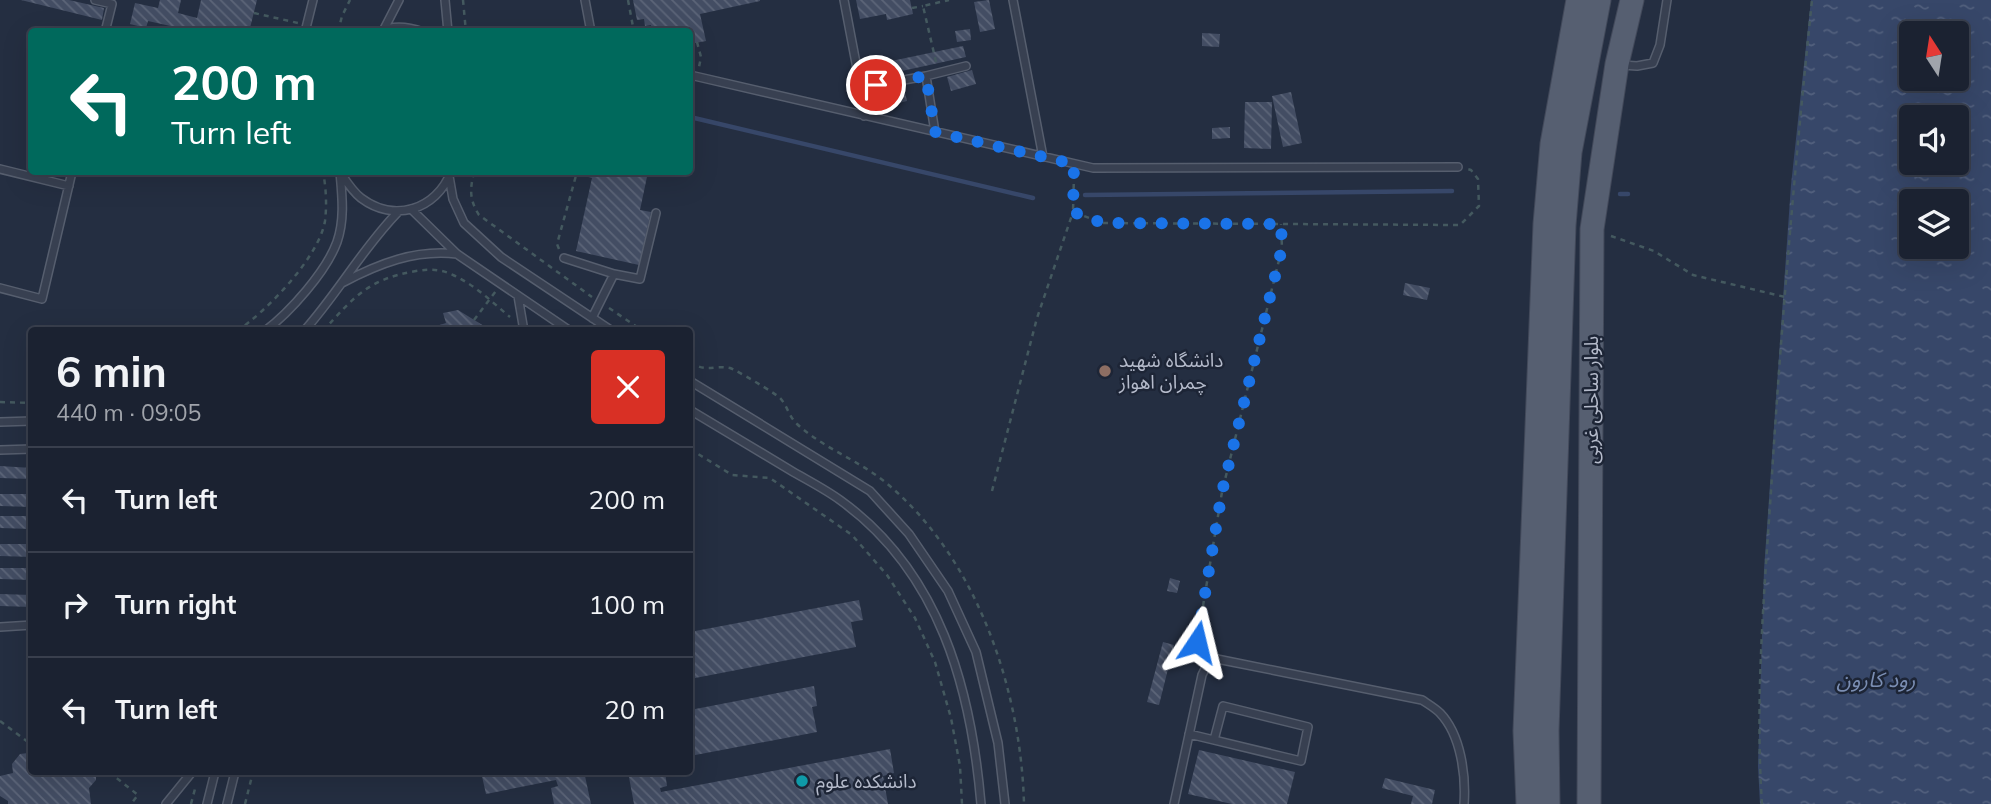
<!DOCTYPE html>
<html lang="en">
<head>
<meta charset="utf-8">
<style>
  :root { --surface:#1b2231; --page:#242a39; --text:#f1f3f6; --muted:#a0a4ab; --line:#393f4d }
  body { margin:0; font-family:Mulish,"Noto Sans Arabic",sans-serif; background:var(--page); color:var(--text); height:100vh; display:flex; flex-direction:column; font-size:26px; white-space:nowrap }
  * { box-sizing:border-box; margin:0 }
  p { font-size:23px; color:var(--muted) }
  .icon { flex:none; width:38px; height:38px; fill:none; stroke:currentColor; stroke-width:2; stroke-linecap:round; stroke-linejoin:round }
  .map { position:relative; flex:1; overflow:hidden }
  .side { position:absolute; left:28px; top:327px; width:665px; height:448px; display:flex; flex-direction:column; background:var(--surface); border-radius:7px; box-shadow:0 7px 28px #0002,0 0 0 2px var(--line) }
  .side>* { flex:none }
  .top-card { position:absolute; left:28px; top:28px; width:665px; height:147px; border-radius:7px; box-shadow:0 7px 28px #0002,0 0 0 2px var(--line); background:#00695c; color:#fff; overflow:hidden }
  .needle { width:46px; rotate:348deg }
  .controls { position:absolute; left:1899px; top:21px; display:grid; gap:14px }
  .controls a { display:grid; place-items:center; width:70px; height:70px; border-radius:7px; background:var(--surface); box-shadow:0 7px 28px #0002,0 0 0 2px var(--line); font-size:35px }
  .pin { position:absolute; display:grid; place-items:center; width:60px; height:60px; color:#fff; margin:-30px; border:4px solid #fff; border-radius:50%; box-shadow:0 2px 7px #0007 }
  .me { position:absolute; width:77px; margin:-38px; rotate:10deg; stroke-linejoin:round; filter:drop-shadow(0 0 5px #0008) }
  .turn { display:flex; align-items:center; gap:24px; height:147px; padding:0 28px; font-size:32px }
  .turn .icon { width:91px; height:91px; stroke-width:2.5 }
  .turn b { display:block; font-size:49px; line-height:60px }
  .round { display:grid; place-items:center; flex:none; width:74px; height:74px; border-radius:7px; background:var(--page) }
  .head { display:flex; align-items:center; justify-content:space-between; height:119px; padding:0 28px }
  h1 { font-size:42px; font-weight:700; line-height:52px }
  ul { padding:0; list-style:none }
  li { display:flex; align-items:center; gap:21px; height:105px; padding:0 28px; border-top:2px solid var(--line) }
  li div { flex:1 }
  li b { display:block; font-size:26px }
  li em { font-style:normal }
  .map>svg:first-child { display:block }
</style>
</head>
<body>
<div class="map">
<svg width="1991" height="804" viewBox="0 0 1991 804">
  <defs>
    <pattern id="water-ripples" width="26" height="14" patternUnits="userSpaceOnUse" patternTransform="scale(1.75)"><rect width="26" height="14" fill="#374769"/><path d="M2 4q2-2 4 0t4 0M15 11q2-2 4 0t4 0" fill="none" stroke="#52607d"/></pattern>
    <pattern id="building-back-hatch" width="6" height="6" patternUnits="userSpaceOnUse" patternTransform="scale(1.75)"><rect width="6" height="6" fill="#434d63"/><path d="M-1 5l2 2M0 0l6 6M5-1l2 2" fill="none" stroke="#5c6578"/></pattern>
  </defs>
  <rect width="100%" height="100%" fill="#242e41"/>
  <path fill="url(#water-ripples)" fill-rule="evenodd" d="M1811,0H1991V804H1760L1758,766L1764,570L1791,185ZM1911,33H1956V79H1911ZM1911,117H1956V163H1911ZM1911,201H1956V247H1911Z"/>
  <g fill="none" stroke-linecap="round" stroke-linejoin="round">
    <path stroke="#374769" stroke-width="4.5" d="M690,117L1033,198
      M1620,194H1628
      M1085,195L1452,191"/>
  </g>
  <path fill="url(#building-back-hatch)" d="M21,0H69L104,8L102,20Z
    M160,0H181L178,13L197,18L201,0H257L249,32H174L175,27L148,21L146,28L130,24L135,3L158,8Z
    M633,0H760V1L700,14L706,41L690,44V32L652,31L651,25L645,26L644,19L637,20Z
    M856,0H910L913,14L887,20L886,14L860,19Z
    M989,0L995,29L980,32L974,2Z
    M970,29L971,40L957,42L955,31Z
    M1202,33L1220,34L1219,47L1202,46Z
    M963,46L966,57L879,76L877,64Z
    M972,70L976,84L951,91L947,77Z
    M904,88L907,101L894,104L891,90Z
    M1291,92L1302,143L1283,147L1272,96Z
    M1245,102H1272L1271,149L1244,148Z
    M1230,127V138L1212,139V128Z
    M582,172H648L640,210L651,212L639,265L576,251L592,178L581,175Z
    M1405,283L1430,288L1427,300L1403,295Z
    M458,310L484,326L485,331H416L419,327L426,325L427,329L446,323L443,313Z
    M0,466L32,468V479L0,478Z
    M0,494H32V507L0,506Z
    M0,516H32V529L0,528Z
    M0,544H32V557L0,556Z
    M0,568H32V580L0,579Z
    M1170,578L1180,581L1177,593L1167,591Z
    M0,594L32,595V607L0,606Z
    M859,600L863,620L851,622L856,647L690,679V632Z
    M1163,642L1174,645L1159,705L1147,702Z
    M814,686L817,706L812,707L817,732L690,756V710Z
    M890,749L894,773L883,776L888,804H634L628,772H665L667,786L660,788L661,792Z
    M1199,750L1295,772L1287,804H1232L1188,794Z
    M28,753L32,756V772H93L96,774V780L89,788L91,804H8V801L0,796V776L13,773L12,764L20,754Z
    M481,772H602V773L585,776L591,804H554L551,788L558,786L556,780L486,794Z
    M1385,778L1435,790L1432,804H1411L1413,796L1382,788Z"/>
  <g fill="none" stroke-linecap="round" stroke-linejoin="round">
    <g stroke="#565e6e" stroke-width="10">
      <path id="lane" d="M95,0L112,4L105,32
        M445,0L448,32
        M585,0L591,32
        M844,0L863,100L864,116
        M1013,0L1043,157
        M384,29L399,0
        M305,32L313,0
        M380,32C394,24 409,27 423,32
        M1622,65L1637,66L1653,63L1660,45L1667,0
        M690,75L1093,168L1458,167
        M876,85L926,76
        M935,132L926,76L966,66
        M0,169L69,186
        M340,172C346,181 352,191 361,198C394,223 436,210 451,172
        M449,176L453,199L464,223L501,257L612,331
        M411,209L457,254L570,331
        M564,258L614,274L592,318
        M614,274L640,279L656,213
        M342,283C378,264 415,249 457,254
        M0,288L42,299L72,172
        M518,296L524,331
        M265,331C290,312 326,272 337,242C345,219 342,195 340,172
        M304,331C338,293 362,249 398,212
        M690,381L870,491L909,534L948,591L976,652L998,743L1005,804
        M690,410C723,430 757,450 790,470C807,480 825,489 840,500C940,572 971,688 981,804
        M0,422L32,421
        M0,450L32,449
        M0,627L32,625
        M1189,734L1301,761L1308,727L1223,706L1214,740
        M166,804L192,772
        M207,804L215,772
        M227,804L235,772
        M1174,804L1202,675L1208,663L1217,659L1422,700C1428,704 1435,708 1440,713C1461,735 1466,775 1464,804"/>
    </g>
    <g stroke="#42495a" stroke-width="25">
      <path id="primary" d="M1528,804L1525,731L1545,224L1552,144L1578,0
        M1548,804L1547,731L1564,225L1570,152L1599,0
        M1589,804L1592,229L1617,64L1632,0"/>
    </g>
    <path stroke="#44595f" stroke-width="2.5" stroke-dasharray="5 5" stroke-linecap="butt" d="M463,0L466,32
      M628,0L634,32
      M912,8L923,6
      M254,13L298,23
      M634,28L643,32
      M318,29L325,32
      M338,32L342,16L350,0
      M697,42L701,57L699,67
      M690,52L699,56
      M936,62L923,6L949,0
      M474,172C470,189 469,199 479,215L592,297
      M1074,174L1073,212L1103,223L1460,225L1479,206L1478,179L1471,170L1467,169
      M1611,236L1654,251L1693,275L1785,297
      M559,249L557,244L577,172
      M609,308L643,331
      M474,320L496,291
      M237,331C267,311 319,257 325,221C327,205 326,187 323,172
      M323,331C354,297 368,279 416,271C430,269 441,269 453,275C475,285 492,302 510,317
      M690,362C707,373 712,365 730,368C736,370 775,393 780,398C787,405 789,417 797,424C823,448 858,460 885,482C977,557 1021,690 1024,804
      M0,402L32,403
      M690,449L732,475L770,478L852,535L887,575L915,618L935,662L951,718L960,766L962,804
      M992,491L1037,318L1073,212
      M1203,654L1197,642L1222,492L1282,248L1281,224
      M0,721L32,745
      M109,772L138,795L131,804
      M191,804L196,785
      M245,804L253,772
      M1762,804C1755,700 1764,595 1771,491C1781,327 1795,164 1812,0"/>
    <use href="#lane" stroke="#384051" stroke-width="7"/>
    <use href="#primary" stroke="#565f71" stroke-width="23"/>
  </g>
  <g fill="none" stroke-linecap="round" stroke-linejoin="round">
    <path stroke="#1a73e8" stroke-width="12" stroke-dasharray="0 21.6" d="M876,85L926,76L935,132L1074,164L1073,212L1103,223L1281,224L1282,248L1222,492L1197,642"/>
  </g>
  <circle fill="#8d6e63" stroke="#1d2536" stroke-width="2.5" cx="1105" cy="371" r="7"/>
  <circle fill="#0f9aa8" stroke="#1d2536" stroke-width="2.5" cx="802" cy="781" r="7"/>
  <g text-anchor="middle" stroke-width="5" stroke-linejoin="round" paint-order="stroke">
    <g font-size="19" fill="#b5bbcb" stroke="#1d2536" text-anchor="start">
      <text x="1119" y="367">دانشگاه شهید<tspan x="1119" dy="22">چمران اهواز</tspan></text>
      <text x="816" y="788">دانشکده علوم</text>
    </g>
    <g font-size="19" fill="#b5bbcb" stroke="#1d2536">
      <text transform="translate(1591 400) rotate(-90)" y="7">بلوار ساحلی غربی</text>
    </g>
    <g font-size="21" font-style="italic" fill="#7b8eb3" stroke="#1d2536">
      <text x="1876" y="687">رود کارون</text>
    </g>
  </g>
</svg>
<div class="controls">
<a><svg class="needle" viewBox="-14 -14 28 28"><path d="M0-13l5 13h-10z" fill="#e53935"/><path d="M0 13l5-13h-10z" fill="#a0a4ab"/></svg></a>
<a><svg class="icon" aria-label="sound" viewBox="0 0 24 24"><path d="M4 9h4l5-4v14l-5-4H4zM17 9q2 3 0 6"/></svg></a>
<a><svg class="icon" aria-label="layers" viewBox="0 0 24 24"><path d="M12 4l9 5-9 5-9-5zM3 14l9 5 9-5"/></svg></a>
</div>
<div class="pin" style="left:876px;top:85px;background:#d93025"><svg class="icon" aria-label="arrive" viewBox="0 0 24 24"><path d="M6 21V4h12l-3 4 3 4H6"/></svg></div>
<svg class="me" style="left:1197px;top:642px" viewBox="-20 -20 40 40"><path d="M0-17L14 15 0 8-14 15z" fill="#1a73e8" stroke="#fff" stroke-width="4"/></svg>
<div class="top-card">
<div class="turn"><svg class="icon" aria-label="left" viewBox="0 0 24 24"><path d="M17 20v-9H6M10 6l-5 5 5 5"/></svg><div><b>200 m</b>Turn left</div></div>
</div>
<section class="side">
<div class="head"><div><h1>6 min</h1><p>440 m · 09:05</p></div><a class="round" style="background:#d93025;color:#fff"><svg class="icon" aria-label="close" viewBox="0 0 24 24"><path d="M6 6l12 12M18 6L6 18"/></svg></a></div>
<ul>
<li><svg class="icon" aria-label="left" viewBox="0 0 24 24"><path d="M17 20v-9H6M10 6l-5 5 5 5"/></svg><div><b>Turn left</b></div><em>200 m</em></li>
<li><svg class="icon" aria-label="right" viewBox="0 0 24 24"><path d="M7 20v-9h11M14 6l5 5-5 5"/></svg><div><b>Turn right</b></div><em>100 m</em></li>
<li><svg class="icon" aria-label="left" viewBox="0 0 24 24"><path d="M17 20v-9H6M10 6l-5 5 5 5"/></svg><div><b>Turn left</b></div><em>20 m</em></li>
</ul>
</section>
</div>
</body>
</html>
